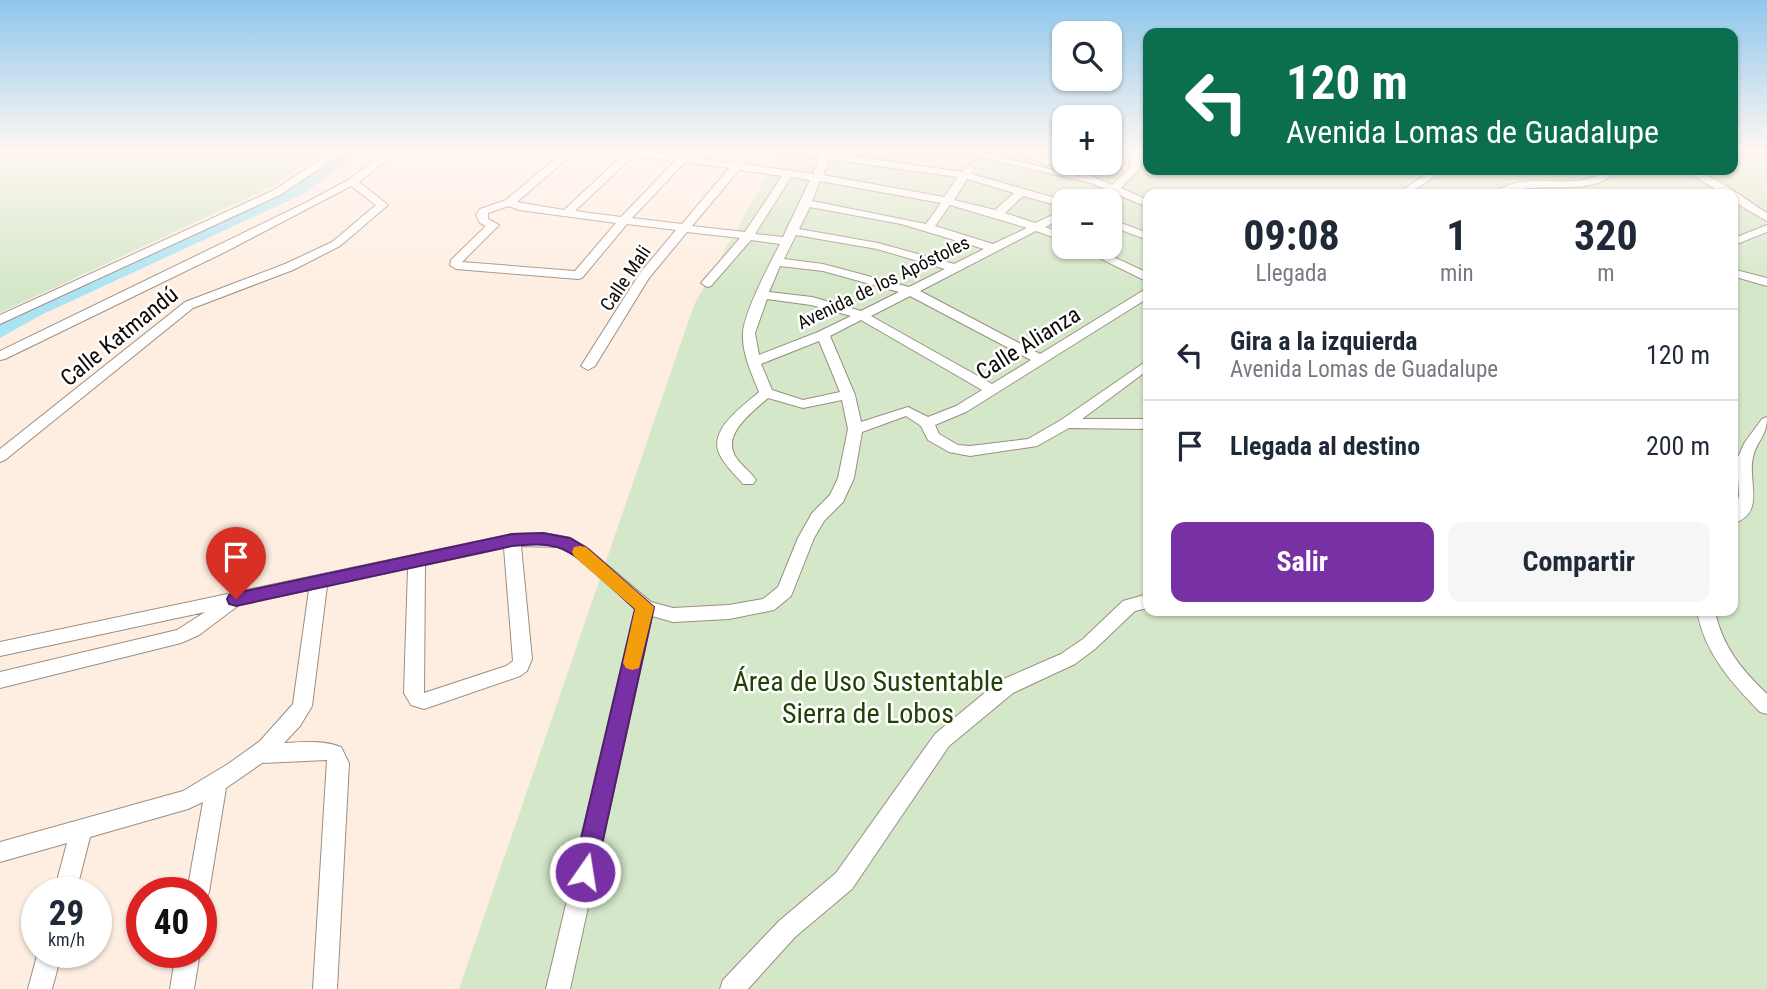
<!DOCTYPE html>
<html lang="es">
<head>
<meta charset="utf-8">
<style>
  :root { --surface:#fff; --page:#f6f6f7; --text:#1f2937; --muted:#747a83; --line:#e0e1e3; --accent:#7831a4 }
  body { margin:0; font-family:"Roboto Condensed",sans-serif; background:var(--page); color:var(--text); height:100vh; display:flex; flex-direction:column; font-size:26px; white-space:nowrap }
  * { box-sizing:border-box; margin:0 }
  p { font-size:23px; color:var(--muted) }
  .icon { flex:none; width:38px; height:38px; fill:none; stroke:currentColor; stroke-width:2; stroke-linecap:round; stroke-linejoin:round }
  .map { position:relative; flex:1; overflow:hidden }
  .drawer { position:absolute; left:1143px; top:189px; width:595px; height:427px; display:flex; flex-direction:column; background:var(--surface); border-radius:14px; box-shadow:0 2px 5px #0004 }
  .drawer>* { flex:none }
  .top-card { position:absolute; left:1143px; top:28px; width:595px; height:147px; border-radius:14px; box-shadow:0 2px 5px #0004; background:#0b6e4f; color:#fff; overflow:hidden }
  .fabs { position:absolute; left:1052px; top:21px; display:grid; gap:14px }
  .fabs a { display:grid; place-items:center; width:70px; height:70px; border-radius:14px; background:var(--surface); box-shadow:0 2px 5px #0004; font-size:35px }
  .speed { position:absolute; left:21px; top:877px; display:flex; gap:14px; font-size:35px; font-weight:700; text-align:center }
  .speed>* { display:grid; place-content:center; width:91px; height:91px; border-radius:50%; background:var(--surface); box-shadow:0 2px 5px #0004; line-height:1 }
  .speed small { font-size:18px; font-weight:400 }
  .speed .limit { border:10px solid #d22; background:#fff; color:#111 }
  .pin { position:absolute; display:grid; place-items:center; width:60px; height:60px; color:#fff; margin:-72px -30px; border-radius:50% 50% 50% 0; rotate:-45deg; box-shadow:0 0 7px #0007 }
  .pin .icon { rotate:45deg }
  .me { position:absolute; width:77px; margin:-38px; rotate:13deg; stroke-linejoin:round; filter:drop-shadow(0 0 5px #0008) }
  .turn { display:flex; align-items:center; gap:24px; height:147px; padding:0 28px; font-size:32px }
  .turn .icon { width:91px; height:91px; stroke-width:2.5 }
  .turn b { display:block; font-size:49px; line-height:60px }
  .eta { display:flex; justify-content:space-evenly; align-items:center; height:119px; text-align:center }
  .eta b { font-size:42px; font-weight:700; line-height:49px }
  .action { display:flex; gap:14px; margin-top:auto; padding:14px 28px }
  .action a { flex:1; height:80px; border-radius:14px; background:var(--accent); color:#fff; font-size:28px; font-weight:700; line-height:80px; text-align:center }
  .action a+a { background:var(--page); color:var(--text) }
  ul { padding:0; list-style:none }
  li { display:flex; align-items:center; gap:21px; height:91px; padding:0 28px; border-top:2px solid var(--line) }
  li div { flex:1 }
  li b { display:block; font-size:26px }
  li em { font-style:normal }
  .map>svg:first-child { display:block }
</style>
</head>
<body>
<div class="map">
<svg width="1767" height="989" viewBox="0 0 1767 989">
  <rect width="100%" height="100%" fill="#feeee1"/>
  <path fill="#d4e7c8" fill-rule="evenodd" d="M0,150H327L271,187L0,313Z
    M781,150H1064V163H1110V150H1148V170H1732L1733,150H1767V989H459L694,305ZM1148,194H1732V611H1148ZM1064,201H1110V247H1064Z"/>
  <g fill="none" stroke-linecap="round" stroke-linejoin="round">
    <path fill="#aae3f3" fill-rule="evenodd" d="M347,150H365L301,195L41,315L0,338V323L27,307L289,189Z"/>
    <g stroke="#9c8e82" stroke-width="2">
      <path id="minor" d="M336,150H348L280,195L0,324V315L272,191Z
        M388,150H400L359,182L388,205L340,246L293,270L193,308L5,460L0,462V449L185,302L285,264L332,242L376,205L351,186L225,252L5,359L0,360V351L305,203L348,180Z
        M566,150H577L517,202L564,210L623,155L604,150H636L680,156L685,150H696L690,157L734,163L744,150H755L743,164L813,174L820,157L786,150H833L832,153L962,172L970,165L975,168L971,174L1066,201H1064V207L1023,196L1005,213L1035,223L1064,210V217L1045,227L1064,234V241L1036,231L920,291L1040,354L1144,290L1148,289V298L966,412L935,425L939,434L958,445L970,446L1028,439L1061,420L1148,360V370L1082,419H1148V429L1069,428L1037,446L970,456L949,452L928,440L921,426L906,416L862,432L854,478L843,502L824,521L814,538L791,596L774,610L729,619L673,622L652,616L570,989H546L636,609L575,556L560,547L521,546L532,659L527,671L520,676L424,709L411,705L404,693L408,568L327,586L312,706L300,726L284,743C304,742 322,740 341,747L349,763L337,989H313L327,760L262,763L226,788L209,892L206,900L201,902V892H187L203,802L188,809L90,837L76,892H54L67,843L0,862V842L183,791L228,764L260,741L293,704L309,590L239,605L199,635L181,643L0,688V672L177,630L205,612L0,656V642L512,534L543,533L570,538L587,548L651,602L673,608L729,605L763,599L778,587L798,538L812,513L830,495L838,478L848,429L842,400L803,408L768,398C754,411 722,433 735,456C739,463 748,470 753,476L756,480L753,484H743C735,474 724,465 719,453C709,429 743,406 759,392C752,374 742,354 743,334C743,314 770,263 780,244L751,240L711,286L707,287L701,283L740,238L687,232L649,278L595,366L588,370L581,366L640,273L676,230L627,224L582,278L578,279L456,269L450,265L451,260L486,226L480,223L476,215L480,209L506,200ZM633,156L675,161L621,217L575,211ZM829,159L958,177L944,197L823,175ZM685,162L729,168L682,224L632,218ZM739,170L782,176L745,232L692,226ZM791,177L810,180L783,237L755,234ZM967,179L1014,193L995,210L954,200ZM820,181L941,203L926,224L812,201ZM950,205L1027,228L993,244L935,226ZM509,206L519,210L616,223L575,271L462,262L499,225L488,219V213ZM810,207L901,224L984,249L954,264L878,243L799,229ZM796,235L877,249L945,269L909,287L823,264L784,259ZM780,266L823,271L899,292L861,311L812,297L769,292ZM910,296L1031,360L992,384L871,316ZM767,299L811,305L851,316L818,332L759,355L755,333ZM861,320L982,390L956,406L928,417L908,407L861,422L855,395L830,336ZM819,341L840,392L803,400L772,390L761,364ZM504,548L513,661L506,666L424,693L425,565Z
        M952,150H971L1079,176L1084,173L1112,185L1129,169L1133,150H1143L1139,169L1121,188L1148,200V207L1113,193L1096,201H1083L1105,189L1091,183Z
        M1015,150H1029L1055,163L1046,165Z
        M1432,170H1444L1409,194H1397Z
        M1607,170H1618C1595,194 1560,185 1530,188C1516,189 1506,195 1493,194C1525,167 1574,195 1607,170Z
        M1684,170C1708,169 1746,200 1767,213V221L1732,201V194H1723Z
        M1110,219L1148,233V240L1110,226Z
        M1767,225V232L1732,246V239Z
        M1077,247H1092L1148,273V282Z
        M1732,269L1767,278V286L1732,276Z
        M1767,417C1767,437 1757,440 1753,457C1747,482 1767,513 1732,524V510L1737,506L1739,495L1737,459L1745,442L1762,419Z
        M1148,594V608L1135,611L1095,649L1075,664L1013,693L949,746L852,889L795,937L748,989H720L723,980L779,921L836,873L935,734L999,681L1061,654L1083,639L1123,601Z
        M1697,611H1715C1722,646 1741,669 1767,694V714L1760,712C1731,682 1705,654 1697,611Z
        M38,952H62L52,989H28Z
        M176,952H200L194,989H170Z"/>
    </g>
    <use href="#minor" fill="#fff" fill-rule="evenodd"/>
  </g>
  <linearGradient id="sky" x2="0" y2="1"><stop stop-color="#8fc7ec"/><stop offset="0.52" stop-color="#fff7f2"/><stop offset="1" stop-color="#fff7f2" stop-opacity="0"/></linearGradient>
  <rect width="1767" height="289" fill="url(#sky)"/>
  <path fill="#7831a4" stroke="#4e206b" stroke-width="2" d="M543,533L570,538L587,548L654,607L596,872L593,879L585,882L577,879L573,872L635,609C615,592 582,554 557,547C542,543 527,545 512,546L236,606L229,604L227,599L229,595L236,593L512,534Z"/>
  <path fill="#f59e0b" d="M580,546L586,547L654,607L639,668L632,670L626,668L623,663L635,609L574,556L572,552L574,547Z"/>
  <g text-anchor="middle" stroke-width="5" stroke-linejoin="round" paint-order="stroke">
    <g font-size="19" fill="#0f0a07" stroke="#fff">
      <text transform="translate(625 278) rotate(-56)" y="7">Calle Mali</text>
      <text transform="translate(883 282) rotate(-26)" y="7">Avenida de los Apóstoles</text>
    </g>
    <g font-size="23" fill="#0f0a07" stroke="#fff">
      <text transform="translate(119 336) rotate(-39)" y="8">Calle Katmandú</text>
      <text transform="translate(1028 343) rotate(-32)" y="8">Calle Alianza</text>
    </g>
    <g font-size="28" fill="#224104" stroke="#fff">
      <text x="868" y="691">Área de Uso Sustentable<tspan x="868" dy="32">Sierra de Lobos</tspan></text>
    </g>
  </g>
</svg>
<div class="fabs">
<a><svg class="icon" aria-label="search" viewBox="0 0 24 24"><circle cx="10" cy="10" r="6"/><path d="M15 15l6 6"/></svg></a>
<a>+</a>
<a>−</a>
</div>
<div class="speed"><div>29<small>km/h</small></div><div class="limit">40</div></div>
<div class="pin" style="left:236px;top:599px;background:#d93025"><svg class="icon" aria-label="arrive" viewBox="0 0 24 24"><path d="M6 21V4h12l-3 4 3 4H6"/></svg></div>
<svg class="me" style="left:585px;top:872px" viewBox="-20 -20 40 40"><circle r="17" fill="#7831a4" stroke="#fff" stroke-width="3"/><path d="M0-11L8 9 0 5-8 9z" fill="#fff"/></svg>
<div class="top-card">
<div class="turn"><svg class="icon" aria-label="left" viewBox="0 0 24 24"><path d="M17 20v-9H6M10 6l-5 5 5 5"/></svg><div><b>120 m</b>Avenida Lomas de Guadalupe</div></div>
</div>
<section class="drawer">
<div class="eta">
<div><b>09:08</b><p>Llegada</p></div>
<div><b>1</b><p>min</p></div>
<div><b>320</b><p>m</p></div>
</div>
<ul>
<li><svg class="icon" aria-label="left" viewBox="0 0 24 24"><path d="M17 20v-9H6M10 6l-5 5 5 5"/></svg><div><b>Gira a la izquierda</b><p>Avenida Lomas de Guadalupe</p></div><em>120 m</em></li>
<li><svg class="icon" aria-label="arrive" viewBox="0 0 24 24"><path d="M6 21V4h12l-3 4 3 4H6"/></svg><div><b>Llegada al destino</b></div><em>200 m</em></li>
</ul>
<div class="action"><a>Salir</a><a>Compartir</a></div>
</section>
</div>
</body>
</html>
